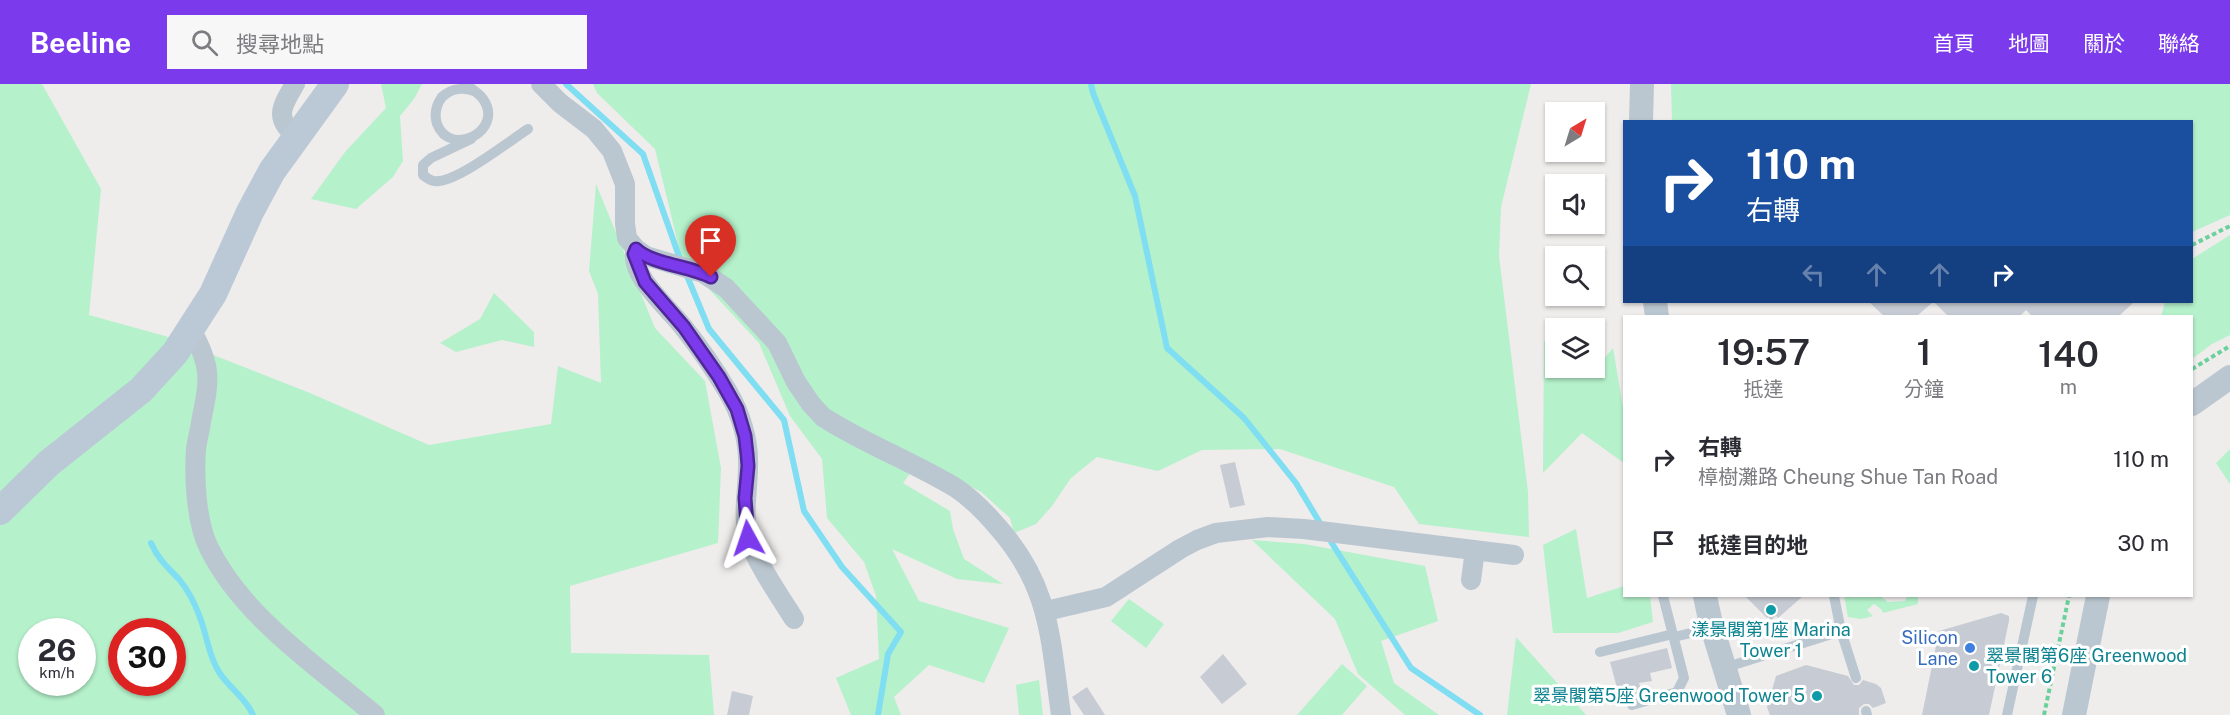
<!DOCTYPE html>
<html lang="zh-TW">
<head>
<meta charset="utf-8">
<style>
  :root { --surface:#fff; --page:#f7f7f7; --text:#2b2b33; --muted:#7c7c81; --accent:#7c3aed }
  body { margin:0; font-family:"Public Sans","Noto Sans TC",sans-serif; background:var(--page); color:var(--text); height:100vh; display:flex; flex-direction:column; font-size:22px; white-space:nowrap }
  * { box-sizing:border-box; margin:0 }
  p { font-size:20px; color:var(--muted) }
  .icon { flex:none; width:33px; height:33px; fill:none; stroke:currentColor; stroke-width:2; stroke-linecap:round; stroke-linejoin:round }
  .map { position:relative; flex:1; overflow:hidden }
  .details { position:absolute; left:1623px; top:231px; width:570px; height:282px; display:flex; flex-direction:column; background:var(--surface); border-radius:0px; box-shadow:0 2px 4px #0004 }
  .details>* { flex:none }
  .guide { position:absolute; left:1623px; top:36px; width:570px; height:183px; border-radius:0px; box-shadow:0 2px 4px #0004; background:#1a4fa0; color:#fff; overflow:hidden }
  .needle { width:39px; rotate:38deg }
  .controls { position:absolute; left:1545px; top:18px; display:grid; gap:12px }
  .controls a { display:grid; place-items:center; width:60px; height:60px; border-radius:0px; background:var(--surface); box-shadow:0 2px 4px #0004; font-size:30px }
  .speed { position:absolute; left:18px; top:534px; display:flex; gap:12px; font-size:30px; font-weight:700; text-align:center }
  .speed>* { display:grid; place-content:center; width:78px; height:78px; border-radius:50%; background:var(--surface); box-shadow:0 2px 4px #0004; line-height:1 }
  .speed small { font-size:15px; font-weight:400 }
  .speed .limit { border:9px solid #d22; background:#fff; color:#111 }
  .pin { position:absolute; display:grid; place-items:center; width:51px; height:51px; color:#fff; margin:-62px -26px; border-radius:50% 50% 50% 0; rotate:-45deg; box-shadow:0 0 6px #0007 }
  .pin .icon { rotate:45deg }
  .me { position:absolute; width:66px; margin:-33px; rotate:355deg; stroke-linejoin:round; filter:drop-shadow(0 0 4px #0008) }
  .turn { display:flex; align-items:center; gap:21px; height:126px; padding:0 24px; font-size:27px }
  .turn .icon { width:78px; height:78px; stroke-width:2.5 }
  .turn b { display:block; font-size:42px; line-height:51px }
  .lanes { display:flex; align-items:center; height:57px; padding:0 24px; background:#0003; justify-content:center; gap:30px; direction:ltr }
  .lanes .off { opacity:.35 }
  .eta { display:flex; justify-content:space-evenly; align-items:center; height:102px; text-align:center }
  .eta b { font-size:36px; font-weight:600; line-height:42px }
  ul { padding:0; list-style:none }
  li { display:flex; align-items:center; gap:18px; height:84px; padding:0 24px }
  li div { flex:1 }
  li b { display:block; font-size:22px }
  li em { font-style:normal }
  header { display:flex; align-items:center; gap:36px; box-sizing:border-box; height:84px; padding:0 30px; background:var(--accent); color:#fff }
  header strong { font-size:28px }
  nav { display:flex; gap:33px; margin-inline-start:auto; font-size:21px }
  .search { width:420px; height:54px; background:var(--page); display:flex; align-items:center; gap:15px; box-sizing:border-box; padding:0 21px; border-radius:0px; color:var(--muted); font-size:22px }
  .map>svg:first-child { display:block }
</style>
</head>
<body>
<header>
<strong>Beeline</strong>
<div class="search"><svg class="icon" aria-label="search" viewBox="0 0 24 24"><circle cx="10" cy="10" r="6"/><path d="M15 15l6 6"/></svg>搜尋地點</div>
<nav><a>首頁</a><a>地圖</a><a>關於</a><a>聯絡</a></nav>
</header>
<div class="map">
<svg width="2230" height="631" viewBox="0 0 2230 631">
  <rect width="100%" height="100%" fill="#efecec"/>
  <path fill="#b5f1cb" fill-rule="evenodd" d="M0,0H42L101,105L89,231L165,252L310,309L429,361L551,340L558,282L601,299L598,210L589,187L596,100L655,244L705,297L721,384L718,459L570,502L571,569L709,571L714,631H0ZM32,548H82V598H32ZM122,548H172V598H122Z
    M381,0H422L414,15L400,32L403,77L393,93L356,125L311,115L345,68L386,24Z
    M593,0H1531L1501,123L1499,172L1528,408L1529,453L1419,440L1394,403L1280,365L1202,366L1158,387L1097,373L1071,394L1052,422L1036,440L1014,449L1010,434L981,408L920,376L903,399L950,427L953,445L964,475L1003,500L957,495L892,465L919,517L1009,544L984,599L929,581L894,613L901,631H851L836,594L879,575L876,512L864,478L827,434L822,375L790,332L759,259L682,176L655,65L597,9Z
    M1671,0H2230V131L2192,148V38L1672,37Z
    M2230,151V251L2212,260L2192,275V232H2161L2165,218H2192V175Z
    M494,209L534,248V263L502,256L456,268L440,259L480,235Z
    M1544,257L1555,265L1556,284H1582L1591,290L1613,264L1624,329V379L1582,349L1543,389Z
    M2230,365V400L2216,379Z
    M1576,445L1587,514L1624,502V512H1650L1653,538L1618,549H1553L1543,461Z
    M1252,456L1304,460L1425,482L1438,537L1381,557L1394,599L1439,631H1405L1358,590L1335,535Z
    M1844,512H1880L1888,518L1905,517L1907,512H1918V520L1883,529L1881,525L1874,520L1867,526L1873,532L1861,535L1848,533Z
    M1129,515L1164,540L1146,564L1111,537Z
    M1516,553L1586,631H1507Z
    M1342,580L1367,602L1342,631H1297Z
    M1039,596L1043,631H1019L1016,601Z"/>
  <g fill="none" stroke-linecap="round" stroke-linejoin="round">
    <path stroke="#7fdef2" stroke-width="6" d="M566,0L643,70L681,178
      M1091,0L1093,9L1135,112L1167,264L1244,334L1296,399L1323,444
      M685,187L709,245L784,336L804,427L842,483L901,548L888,570L878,631
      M1328,453L1411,584L1480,631
      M151,459C158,475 167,483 179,495C187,505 195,520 199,531C207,550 208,571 219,588C229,604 246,614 253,631"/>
  </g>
  <path fill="#c7cbd3" d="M1869,218H1933L1917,232H1884Z
    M1934,218H2134L2119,232H2032L2026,226L2020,232H1948Z
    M1235,378L1245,421L1230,424L1220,381Z
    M1745,512H1803L1778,534L1776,532L1771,536L1768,533L1767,534Z
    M2001,529L2009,532V537L1989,631H1922L1939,547Z
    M1667,564L1672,584L1650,589L1652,597L1639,599L1642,609L1620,615L1610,578Z
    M1223,570L1247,600L1222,620L1200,593Z
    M1806,581L1848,592L1854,601H1859L1863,596L1876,600L1881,604L1886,619L1873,624L1869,620H1864L1859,624V631H1770L1767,623L1776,592Z
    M1087,603L1105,631H1084L1072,613Z
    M732,607L753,612L749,631H727Z"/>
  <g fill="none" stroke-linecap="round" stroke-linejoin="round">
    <path stroke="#6bd19c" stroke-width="4" stroke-dasharray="4.5 3" stroke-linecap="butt" d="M2192,161L2230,142
      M2192,285L2230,262
      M2044,631L2069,512"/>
    <path stroke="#bbc7d0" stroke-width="10" d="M442,13C452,4 462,3 474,7
      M471,55L431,74L423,81V91C428,95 432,98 439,97C461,95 508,58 528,45
      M1834,512L1841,547L1856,594
      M1674,553L1712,544
      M1600,568L1673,550
      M1724,584L1841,547
      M1632,621L1677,608L1684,594L1663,512
      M1866,627L1867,631
      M2007,631L2033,512"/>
    <path stroke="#bbc7d0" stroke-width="20" d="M295,0C282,22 273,34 297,53
      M541,0L560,19L594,45L612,67L625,100V140L627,154L636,165L646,172L703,189L726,204L777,259L796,298L811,320L823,333C865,360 913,378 956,404C971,414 984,427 996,441C1051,502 1050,554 1061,631
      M636,165C627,190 671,226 684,244C700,264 715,286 728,308C741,330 749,357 748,382C748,407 742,431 749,455C755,477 781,514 794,535
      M191,246C213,283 209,298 201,338C200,347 197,356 196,365C194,393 196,438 209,464C243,533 317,582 375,631
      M1471,496L1475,466
      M1046,527L1106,513L1180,465L1197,456L1216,449L1268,443L1304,445L1514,471"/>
    <path stroke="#bbc7d0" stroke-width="24" d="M1641,38L1642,0
      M1655,218L1657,232
      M2192,320L2230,293
      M1705,512L1711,540L1739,631
      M2074,631L2098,512"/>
    <path stroke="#bbc8d5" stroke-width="28" d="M0,427L49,379L141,306L175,269L213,210L250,128L272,87L335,0"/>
    <path stroke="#bbc7d0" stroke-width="10" d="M442,13C436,21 434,30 437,40C451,75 505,46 483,15C479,9 471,5 466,0"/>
  </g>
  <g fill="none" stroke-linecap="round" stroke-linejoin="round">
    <g stroke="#51269a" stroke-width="15">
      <path id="route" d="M711,193C690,182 651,180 636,165L634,170L645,198L684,243L719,293L737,325L745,352L747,370L748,382L745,414L748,454"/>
    </g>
    <use href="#route" stroke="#7c3aed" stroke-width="10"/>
  </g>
  <g fill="#0f9aa8" stroke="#fff" stroke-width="2">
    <circle cx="1771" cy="526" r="6"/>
    <circle cx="1974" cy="582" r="6"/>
    <circle cx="1817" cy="612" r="6"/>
  </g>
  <circle fill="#3f7fe0" stroke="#fff" stroke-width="2" cx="1970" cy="564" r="6"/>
  <g text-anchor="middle" stroke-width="6" stroke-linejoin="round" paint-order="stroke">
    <g font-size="18" fill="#0d838f" stroke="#fff">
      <text x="1771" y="552">漾景閣第1座 Marina<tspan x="1771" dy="21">Tower 1</tspan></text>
      <text x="1986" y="578" text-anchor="start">翠景閣第6座 Greenwood<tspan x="1986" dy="21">Tower 6</tspan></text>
      <text x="1805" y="618" text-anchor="end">翠景閣第5座 Greenwood Tower 5</text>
    </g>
    <g font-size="18" fill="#366cbe" stroke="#fff" text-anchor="end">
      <text x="1958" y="560">Silicon<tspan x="1958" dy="21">Lane</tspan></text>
    </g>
  </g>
</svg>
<div class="controls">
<a><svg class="needle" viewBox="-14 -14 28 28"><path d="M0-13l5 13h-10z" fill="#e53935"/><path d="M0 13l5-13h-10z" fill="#7c7c81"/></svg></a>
<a><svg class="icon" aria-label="sound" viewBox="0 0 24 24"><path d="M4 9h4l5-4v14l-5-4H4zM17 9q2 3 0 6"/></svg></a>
<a><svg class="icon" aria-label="search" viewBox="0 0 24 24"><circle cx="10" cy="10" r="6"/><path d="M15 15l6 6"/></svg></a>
<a><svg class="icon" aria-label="layers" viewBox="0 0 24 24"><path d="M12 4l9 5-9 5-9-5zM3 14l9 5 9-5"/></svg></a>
</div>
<div class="speed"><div>26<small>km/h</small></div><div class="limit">30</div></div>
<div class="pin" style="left:711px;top:193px;background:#d93025"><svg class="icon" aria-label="arrive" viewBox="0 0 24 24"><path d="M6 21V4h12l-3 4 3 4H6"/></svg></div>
<svg class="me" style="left:748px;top:454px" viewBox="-20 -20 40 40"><path d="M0-17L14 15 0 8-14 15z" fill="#7c3aed" stroke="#fff" stroke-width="4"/></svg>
<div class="guide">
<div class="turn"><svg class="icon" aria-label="right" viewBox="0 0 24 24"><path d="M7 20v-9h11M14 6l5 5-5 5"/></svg><div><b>110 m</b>右轉</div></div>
<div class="lanes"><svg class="icon off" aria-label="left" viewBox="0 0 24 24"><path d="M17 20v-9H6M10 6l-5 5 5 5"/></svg><svg class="icon off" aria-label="ahead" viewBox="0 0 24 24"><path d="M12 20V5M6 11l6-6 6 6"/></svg><svg class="icon off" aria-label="ahead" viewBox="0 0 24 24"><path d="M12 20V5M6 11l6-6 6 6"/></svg><svg class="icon" aria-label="right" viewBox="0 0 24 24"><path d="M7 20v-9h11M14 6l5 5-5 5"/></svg></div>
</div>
<section class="details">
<div class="eta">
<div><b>19:57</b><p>抵達</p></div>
<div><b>1</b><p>分鐘</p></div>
<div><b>140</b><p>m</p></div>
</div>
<ul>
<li><svg class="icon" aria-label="right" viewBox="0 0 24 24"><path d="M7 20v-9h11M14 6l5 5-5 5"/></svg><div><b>右轉</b><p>樟樹灘路 Cheung Shue Tan Road</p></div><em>110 m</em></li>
<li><svg class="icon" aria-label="arrive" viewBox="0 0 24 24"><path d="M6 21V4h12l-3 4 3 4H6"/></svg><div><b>抵達目的地</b></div><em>30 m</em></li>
</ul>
</section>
</div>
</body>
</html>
